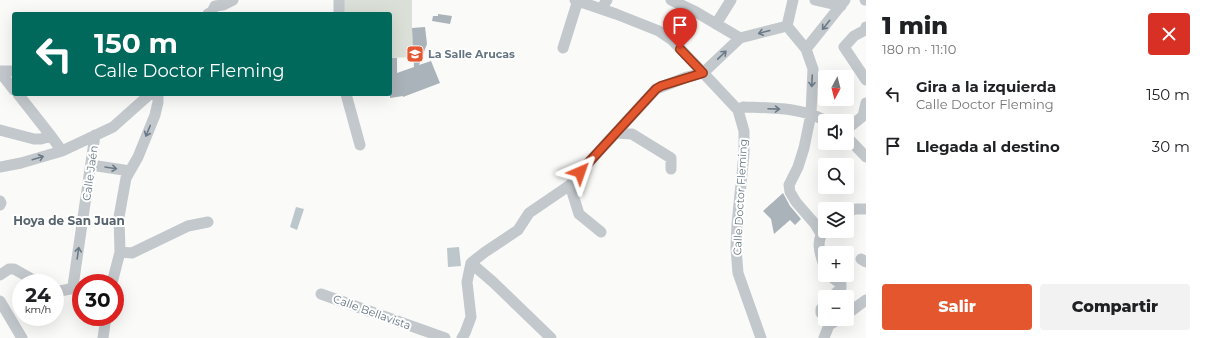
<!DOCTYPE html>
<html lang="es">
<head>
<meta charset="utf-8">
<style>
  :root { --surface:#fff; --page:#f2f2f2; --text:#202124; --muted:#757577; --accent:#e4572e }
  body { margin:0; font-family:Montserrat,sans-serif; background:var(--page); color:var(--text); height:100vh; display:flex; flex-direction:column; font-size:15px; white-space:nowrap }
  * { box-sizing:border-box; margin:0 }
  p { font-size:13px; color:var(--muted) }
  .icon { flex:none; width:22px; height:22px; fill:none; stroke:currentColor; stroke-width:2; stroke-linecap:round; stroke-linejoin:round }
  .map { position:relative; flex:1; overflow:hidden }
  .panel { display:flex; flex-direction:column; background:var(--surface); width:340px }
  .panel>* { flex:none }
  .banner { position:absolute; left:12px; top:12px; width:380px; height:84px; border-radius:4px; box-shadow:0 4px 16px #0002; background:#00695c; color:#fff; overflow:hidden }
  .needle { width:26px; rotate:187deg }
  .buttons { position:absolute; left:818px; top:70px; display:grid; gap:8px }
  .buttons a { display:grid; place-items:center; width:36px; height:36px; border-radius:4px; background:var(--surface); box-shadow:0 4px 16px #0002; font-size:20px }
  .speed { position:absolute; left:12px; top:274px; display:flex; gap:8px; font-size:20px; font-weight:700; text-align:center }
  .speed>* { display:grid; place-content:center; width:52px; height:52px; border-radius:50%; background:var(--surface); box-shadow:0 4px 16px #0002; line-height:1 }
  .speed small { font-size:10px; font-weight:400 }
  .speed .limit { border:6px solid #d22; background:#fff; color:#111 }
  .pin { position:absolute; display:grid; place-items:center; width:34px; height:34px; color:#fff; margin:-41px -17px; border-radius:50% 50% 50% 0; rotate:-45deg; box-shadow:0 0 4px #0007 }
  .pin .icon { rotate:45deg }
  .me { position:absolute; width:44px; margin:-22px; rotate:43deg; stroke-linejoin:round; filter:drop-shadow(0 0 3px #0008) }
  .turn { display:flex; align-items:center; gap:14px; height:84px; padding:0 16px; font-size:18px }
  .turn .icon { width:52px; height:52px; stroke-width:2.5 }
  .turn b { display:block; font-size:28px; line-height:34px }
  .round { display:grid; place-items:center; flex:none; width:42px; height:42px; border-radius:4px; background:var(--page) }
  .summary { display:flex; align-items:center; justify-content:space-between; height:68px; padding:0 16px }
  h1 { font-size:24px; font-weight:800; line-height:30px }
  .button { display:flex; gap:8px; margin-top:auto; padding:8px 16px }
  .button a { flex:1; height:46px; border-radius:4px; background:var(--accent); color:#fff; font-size:16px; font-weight:800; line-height:46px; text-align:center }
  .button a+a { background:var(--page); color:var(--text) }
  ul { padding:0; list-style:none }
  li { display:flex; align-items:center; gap:12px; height:52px; padding:0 16px }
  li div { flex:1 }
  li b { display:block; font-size:15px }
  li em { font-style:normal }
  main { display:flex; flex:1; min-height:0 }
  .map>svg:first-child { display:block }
</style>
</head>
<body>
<main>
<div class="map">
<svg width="866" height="338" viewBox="0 0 866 338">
  <rect width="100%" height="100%" fill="#fafaf8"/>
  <path fill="#dadfd7" d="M341,0H412V28L414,57L390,58V14H342Z"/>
  <path fill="#bbc7cb" d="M296,207L304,209L297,230L290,227Z
    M459,247L461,266L448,267L447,248Z"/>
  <path fill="#aab3b9" d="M438,14L452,16L450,24L432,21L433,16H438Z
    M425,27L427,44L419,65L431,61L440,83L403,97V96L390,98V58H397V73L414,67L412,28Z
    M783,193L790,206L801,219L795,225L790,220L774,234L771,219L763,211Z"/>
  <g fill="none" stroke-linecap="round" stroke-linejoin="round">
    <path stroke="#c3c8cc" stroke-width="11" d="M339,0V14
      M575,0L616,14L659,31L672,40L707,77L738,110L744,131V154L737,224L736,248L738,273L761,338
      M671,0L696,12L740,38
      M815,0L841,6
      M865,0H866
      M215,6L223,5L233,0
      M601,9L607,0
      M208,14L212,12L215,6
      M716,24L731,0
      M787,26L806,49L813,69L811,114L804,148L798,167L789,185L790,192L796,202L815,224L821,234
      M787,26L793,0
      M866,27L865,30L854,36L844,47L866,80
      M563,48L578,0
      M806,49L845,0
      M0,71H14
      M0,72L14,90
      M18,94L51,136L62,151
      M346,94L360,145
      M738,110L743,107C771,108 801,107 826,121
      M847,129L863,116L866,103
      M0,130L34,139H41L51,136
      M616,133L632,134L671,158V169
      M847,137L866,157
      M91,165L130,171
      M0,167L21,163L62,151L113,127L150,94
      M570,185L579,214L601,232
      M0,201L1,203L0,205
      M847,211L856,209H866
      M825,230C814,241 821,256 825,269
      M120,252L132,253L188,226L208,222
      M861,259L866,262
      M471,263L493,282L551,338
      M0,275L9,269H14L39,283
      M829,275L841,284V288L832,297
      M112,283L120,252L119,217L126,178L138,157L155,115L158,102V94
      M55,292L70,289L73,286L95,135
      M321,294L445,338
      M0,301L22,338
      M825,305L821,309V313L825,317
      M847,314L866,300
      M103,338L106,317
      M462,338L465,333L471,317L467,282L471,263L485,252L518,230L529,213L570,185L580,172L656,89L687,77L703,73L740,38L787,26
      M824,338L829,325L839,319"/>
  </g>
  <defs><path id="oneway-shaft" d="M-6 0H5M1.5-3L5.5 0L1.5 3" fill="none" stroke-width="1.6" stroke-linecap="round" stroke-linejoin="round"/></defs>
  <g stroke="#6a7a87">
    <use href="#oneway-shaft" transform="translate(826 25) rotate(129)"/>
    <use href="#oneway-shaft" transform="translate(764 32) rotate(165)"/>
    <use href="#oneway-shaft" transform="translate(722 55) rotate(-44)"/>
    <use href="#oneway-shaft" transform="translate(812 81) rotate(93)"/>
    <use href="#oneway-shaft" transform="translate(774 109) rotate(2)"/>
    <use href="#oneway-shaft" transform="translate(148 131) rotate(112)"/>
    <use href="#oneway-shaft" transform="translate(38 158) rotate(-17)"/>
    <use href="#oneway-shaft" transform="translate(111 168) rotate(9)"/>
    <use href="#oneway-shaft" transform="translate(78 253) rotate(-82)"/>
  </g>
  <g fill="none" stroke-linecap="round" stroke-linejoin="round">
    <g stroke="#94391e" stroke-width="10">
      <path id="route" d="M580,172L656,89L661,86L703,73L680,49"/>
    </g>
    <use href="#route" stroke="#e4572e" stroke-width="7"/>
  </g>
  <defs>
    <g id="school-square" transform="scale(0.9)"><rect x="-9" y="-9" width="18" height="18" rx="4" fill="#e4572e" stroke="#fff"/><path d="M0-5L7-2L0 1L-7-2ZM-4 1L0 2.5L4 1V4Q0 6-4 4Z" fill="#fff"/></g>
  </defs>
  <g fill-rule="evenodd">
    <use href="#school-square" x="415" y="54"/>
  </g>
  <g text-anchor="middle" stroke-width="4" stroke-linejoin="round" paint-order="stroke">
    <g font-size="11" font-weight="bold" fill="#657683" stroke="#fff" text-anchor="start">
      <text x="428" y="58">La Salle Arucas</text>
    </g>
    <g font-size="11" fill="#657683" stroke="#fff">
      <text transform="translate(90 173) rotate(-82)" y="4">Calle Jaén</text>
      <text transform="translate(740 197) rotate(-87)" y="4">Calle Doctor Fleming</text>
      <text transform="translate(372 312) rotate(20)" y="4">Calle Bellavista</text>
    </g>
    <g font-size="12" font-weight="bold" fill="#57646e" stroke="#fff">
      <text x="69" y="225">Hoya de San Juan</text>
    </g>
  </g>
</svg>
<div class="buttons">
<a><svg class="needle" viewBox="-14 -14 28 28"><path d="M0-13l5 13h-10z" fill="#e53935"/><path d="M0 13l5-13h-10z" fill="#757577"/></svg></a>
<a><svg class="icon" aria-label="sound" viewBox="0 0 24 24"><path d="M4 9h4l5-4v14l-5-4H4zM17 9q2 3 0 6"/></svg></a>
<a><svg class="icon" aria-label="search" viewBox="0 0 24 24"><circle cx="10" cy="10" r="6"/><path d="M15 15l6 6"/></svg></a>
<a><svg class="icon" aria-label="layers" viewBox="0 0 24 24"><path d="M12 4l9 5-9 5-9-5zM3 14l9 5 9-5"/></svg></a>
<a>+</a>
<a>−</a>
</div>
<div class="speed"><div>24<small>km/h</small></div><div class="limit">30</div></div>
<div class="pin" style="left:680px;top:49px;background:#d93025"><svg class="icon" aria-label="arrive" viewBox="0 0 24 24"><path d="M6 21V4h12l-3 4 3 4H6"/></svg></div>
<svg class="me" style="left:580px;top:172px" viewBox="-20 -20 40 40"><path d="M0-17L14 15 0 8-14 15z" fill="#e4572e" stroke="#fff" stroke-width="4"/></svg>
<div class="banner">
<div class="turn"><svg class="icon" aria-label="left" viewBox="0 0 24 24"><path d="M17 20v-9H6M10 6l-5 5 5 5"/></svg><div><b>150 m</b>Calle Doctor Fleming</div></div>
</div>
</div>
<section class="panel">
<div class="summary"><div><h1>1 min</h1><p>180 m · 11:10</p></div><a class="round" style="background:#d93025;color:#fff"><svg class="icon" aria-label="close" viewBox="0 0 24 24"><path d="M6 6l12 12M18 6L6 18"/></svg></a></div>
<ul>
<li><svg class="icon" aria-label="left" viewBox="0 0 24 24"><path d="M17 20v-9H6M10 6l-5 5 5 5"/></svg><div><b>Gira a la izquierda</b><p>Calle Doctor Fleming</p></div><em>150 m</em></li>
<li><svg class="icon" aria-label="arrive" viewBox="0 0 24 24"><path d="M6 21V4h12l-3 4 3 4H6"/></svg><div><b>Llegada al destino</b></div><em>30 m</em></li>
</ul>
<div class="button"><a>Salir</a><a>Compartir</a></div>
</section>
</main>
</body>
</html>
